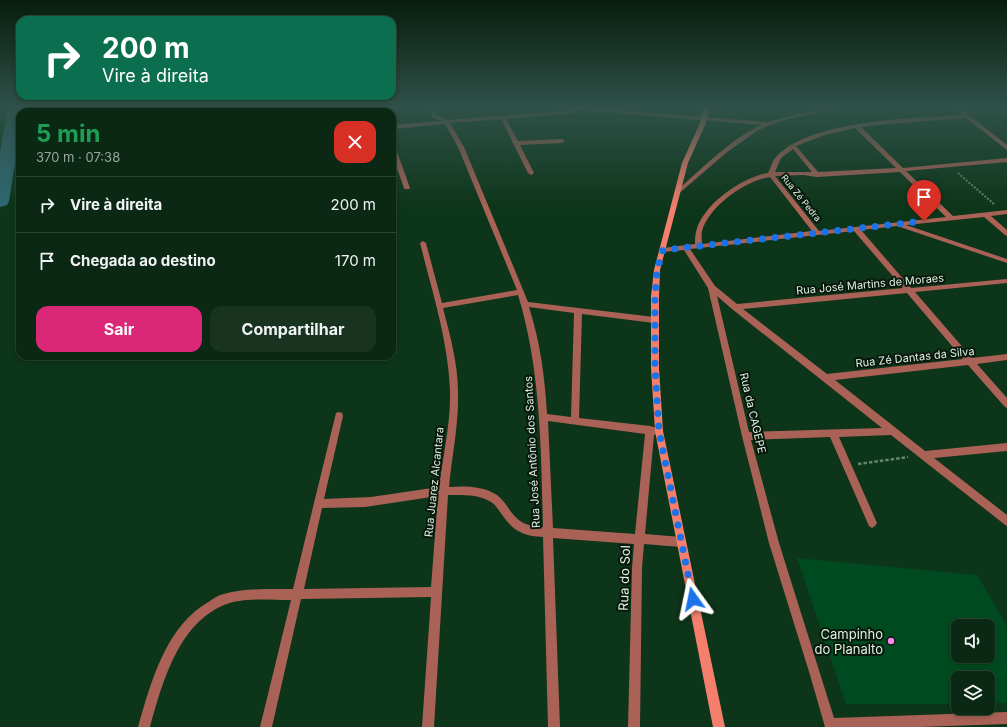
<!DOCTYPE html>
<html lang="pt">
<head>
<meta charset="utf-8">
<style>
  :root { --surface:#0a2813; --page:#183421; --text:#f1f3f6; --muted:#99a6a0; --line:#2a4433; --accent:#db2777 }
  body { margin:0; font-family:Inter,sans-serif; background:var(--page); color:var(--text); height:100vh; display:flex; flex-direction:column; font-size:15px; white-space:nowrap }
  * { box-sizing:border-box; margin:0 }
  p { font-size:13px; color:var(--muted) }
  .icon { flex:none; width:22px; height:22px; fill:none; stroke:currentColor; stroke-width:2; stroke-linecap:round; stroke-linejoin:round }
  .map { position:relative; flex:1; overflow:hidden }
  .drawer { position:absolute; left:16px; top:108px; width:380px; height:252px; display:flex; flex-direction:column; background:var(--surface); border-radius:12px; box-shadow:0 2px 6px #0003,0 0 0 1px var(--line) }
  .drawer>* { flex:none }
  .banner { position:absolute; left:16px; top:16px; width:380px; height:84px; border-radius:12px; box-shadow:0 2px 6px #0003,0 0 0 1px var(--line); background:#0b6e4f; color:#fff; overflow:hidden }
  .controls { position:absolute; left:951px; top:619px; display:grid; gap:8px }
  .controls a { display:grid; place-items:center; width:44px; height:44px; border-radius:8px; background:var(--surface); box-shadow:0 2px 6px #0003,0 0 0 1px var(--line); font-size:20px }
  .pin { position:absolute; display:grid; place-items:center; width:34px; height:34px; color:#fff; margin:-41px -17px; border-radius:50% 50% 50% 0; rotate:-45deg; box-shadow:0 0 4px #0007 }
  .pin .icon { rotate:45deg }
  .me { position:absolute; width:44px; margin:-22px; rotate:348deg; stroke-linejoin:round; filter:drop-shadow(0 0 3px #0008) }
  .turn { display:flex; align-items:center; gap:14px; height:84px; padding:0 20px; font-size:18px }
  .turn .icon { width:52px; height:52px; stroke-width:2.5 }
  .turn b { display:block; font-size:28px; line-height:34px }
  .round { display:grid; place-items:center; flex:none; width:42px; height:42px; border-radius:12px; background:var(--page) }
  .headline { display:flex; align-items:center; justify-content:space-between; height:68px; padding:0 20px }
  h1 { font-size:24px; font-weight:700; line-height:30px; color:#1e9e55 }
  .button { display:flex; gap:8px; margin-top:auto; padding:8px 20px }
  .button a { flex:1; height:46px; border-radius:12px; background:var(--accent); color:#fff; font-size:16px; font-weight:700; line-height:46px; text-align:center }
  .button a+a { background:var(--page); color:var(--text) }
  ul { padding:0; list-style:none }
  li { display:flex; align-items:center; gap:12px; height:56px; padding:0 20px; border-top:1px solid var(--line) }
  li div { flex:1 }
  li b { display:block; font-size:15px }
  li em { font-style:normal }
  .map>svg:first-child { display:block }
</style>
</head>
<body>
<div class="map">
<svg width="1007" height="727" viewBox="0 0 1007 727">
  <rect width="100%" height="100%" fill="#0d3519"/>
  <path fill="#004a1f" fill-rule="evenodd" d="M797,558L977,575L1007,626V703H988V678H958V704H846ZM958,626H988V656H958Z"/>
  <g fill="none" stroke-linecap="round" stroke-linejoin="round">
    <path fill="#2f6873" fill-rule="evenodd" d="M8,107H24L23,112H20V131L9,201L7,205L0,207V152Z"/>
    <path stroke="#65856d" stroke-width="2" stroke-dasharray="2 1.5" stroke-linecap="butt" d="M958,173L995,205"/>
    <path stroke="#65856d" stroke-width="2.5" stroke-dasharray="3.5 2" stroke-linecap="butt" d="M858,464L908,457"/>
    <path fill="#ab6256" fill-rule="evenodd" d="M155,107L174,109L288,107H353L350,109L198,112H160Z
      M368,107H372L373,112H367Z
      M428,107H432L436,115L448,120L573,110L575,107H582L768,122L798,114L837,107H847L788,119L767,126L757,131L726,153L677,195L675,194V192C703,168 728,141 761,125L578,110L574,113L506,119L518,141L562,139L565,141L562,143L520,145L534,173L531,175L528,173L501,119L450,123L464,147L528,302L654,317L658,320L654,323L582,314L579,418L650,426L657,428L658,431L657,434L654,435L645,534L681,537L685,539L686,542L685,545L681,547L644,544L642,568L640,727H628L632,568L634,544L553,538L560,727H548L543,537C525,536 514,532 503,516C499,511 496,505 491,502C479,494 461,495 448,495L434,727H422L431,597L301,599L272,727H260L291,600C269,600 244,597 224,605C178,624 162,684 150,727H138C151,682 166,625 210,601C214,598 219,595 224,594C246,588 270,589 293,589L336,413L339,412L342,413L343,416L324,499L371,497L439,487C443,455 451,423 450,390C448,340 432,291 420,243L423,241L426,243L442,303L517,290L458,147L445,124L392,129V125L441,121L432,117ZM518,295C541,370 541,449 543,527C526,526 519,523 509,509C506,504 502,499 497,495C483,486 465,486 449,487C452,455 459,424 458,392C458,364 450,335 443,308ZM529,307L574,313L571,417L547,414C545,378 540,341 529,307ZM548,421L645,434L635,534L553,528ZM438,496L431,587L304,589L322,508L365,507Z
      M953,107H959L1007,145V150L966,118L888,124L861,127L903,168L1007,158V162L906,171L953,216L1007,210V214L991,216L1007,230V236L1005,235L984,217L906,225L1007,259V263L897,226L861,230L911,288L1007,279V283L915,292L972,358L1007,354V360L977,364L1007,398V408L1004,406L968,365L835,380L925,451L1007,443V451L934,458L1007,515V526L1004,524L891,435L839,437L877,523L875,526L872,528L869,526L830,437L751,440L779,543L834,718L1007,712V724L919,727H825L810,675L769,543L742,436L708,288L684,250L663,252L660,250L663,248L695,244C695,240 695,236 696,232C702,205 742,177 768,173C771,168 772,161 776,157C778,154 782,151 785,149C826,120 912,118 962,115ZM855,128L896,168L818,172L796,146L825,135ZM793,149L812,172H775L781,158ZM900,172L946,217L819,231L775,176L803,175L817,177ZM770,177L812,231L702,244C702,240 701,235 702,231C709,206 746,180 770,177ZM854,231L903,288L737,304L715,286L690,249ZM907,293L963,359L827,374L743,309ZM717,296L732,309L882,428L749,432Z
      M392,144L395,146L410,188L409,189H405L404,188L392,154Z"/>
    <path fill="#f37f6c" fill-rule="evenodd" d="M704,107H710L705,125L688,163L660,270L659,296V368L663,431L725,727H713L655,431L651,368V296L654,270L682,163L699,125Z"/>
  </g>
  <linearGradient id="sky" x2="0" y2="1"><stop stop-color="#071d0e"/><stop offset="0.51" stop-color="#2f5149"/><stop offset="1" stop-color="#2f5149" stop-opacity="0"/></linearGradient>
  <rect width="1007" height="209" fill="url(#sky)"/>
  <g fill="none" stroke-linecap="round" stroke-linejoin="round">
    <path stroke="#1a73e8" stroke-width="7" stroke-dasharray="0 12.6" d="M693,599L659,431L655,368V296L657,270L663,250L924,221"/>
  </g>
  <circle fill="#f688ed" stroke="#08180c" stroke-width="1.5" cx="891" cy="641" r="4"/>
  <g text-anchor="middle" stroke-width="4" stroke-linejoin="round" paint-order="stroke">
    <g font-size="9" fill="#dcf1e0" stroke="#08180c">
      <text transform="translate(801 198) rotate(51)" y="3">Rua Zé Pedra</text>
    </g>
    <g font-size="11" fill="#dcf1e0" stroke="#08180c">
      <text transform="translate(870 284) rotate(-5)" y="4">Rua José Martins de Moraes</text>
      <text transform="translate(915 357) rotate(-6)" y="4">Rua Zé Dantas da Silva</text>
      <text transform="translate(753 413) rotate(77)" y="4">Rua da CAGEPE</text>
      <text transform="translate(532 452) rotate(-93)" y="4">Rua José Antônio dos Santos</text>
      <text transform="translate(434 482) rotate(-84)" y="4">Rua Juarez Alcantara</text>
    </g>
    <g font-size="13" fill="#dcf1e0" stroke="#08180c">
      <text transform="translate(624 578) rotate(-88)" y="5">Rua do Sol</text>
    </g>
    <g font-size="13" fill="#dcf1e0" stroke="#08180c" text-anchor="end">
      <text x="883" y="639">Campinho<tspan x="883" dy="15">do Planalto</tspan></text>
    </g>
  </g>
</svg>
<div class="controls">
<a><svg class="icon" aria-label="sound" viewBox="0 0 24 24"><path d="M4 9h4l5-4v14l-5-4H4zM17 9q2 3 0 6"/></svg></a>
<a><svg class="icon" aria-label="layers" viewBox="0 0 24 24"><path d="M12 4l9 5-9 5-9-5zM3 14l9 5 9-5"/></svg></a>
</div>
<div class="pin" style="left:924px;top:221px;background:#d93025"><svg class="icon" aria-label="arrive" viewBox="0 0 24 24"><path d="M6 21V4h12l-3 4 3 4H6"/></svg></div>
<svg class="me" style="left:693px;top:599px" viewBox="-20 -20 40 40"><path d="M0-17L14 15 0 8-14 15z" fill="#1a73e8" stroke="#fff" stroke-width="4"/></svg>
<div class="banner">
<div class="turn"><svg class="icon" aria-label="right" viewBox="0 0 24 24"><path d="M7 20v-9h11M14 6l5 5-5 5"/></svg><div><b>200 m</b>Vire à direita</div></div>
</div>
<section class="drawer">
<div class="headline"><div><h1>5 min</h1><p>370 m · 07:38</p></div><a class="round" style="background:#d93025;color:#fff"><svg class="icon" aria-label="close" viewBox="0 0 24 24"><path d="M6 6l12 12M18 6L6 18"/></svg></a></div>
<ul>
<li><svg class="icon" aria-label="right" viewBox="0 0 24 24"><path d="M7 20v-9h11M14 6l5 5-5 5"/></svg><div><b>Vire à direita</b></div><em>200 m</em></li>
<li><svg class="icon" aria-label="arrive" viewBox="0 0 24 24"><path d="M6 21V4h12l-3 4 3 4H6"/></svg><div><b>Chegada ao destino</b></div><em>170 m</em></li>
</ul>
<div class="button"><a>Sair</a><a>Compartilhar</a></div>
</section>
</div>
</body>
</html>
